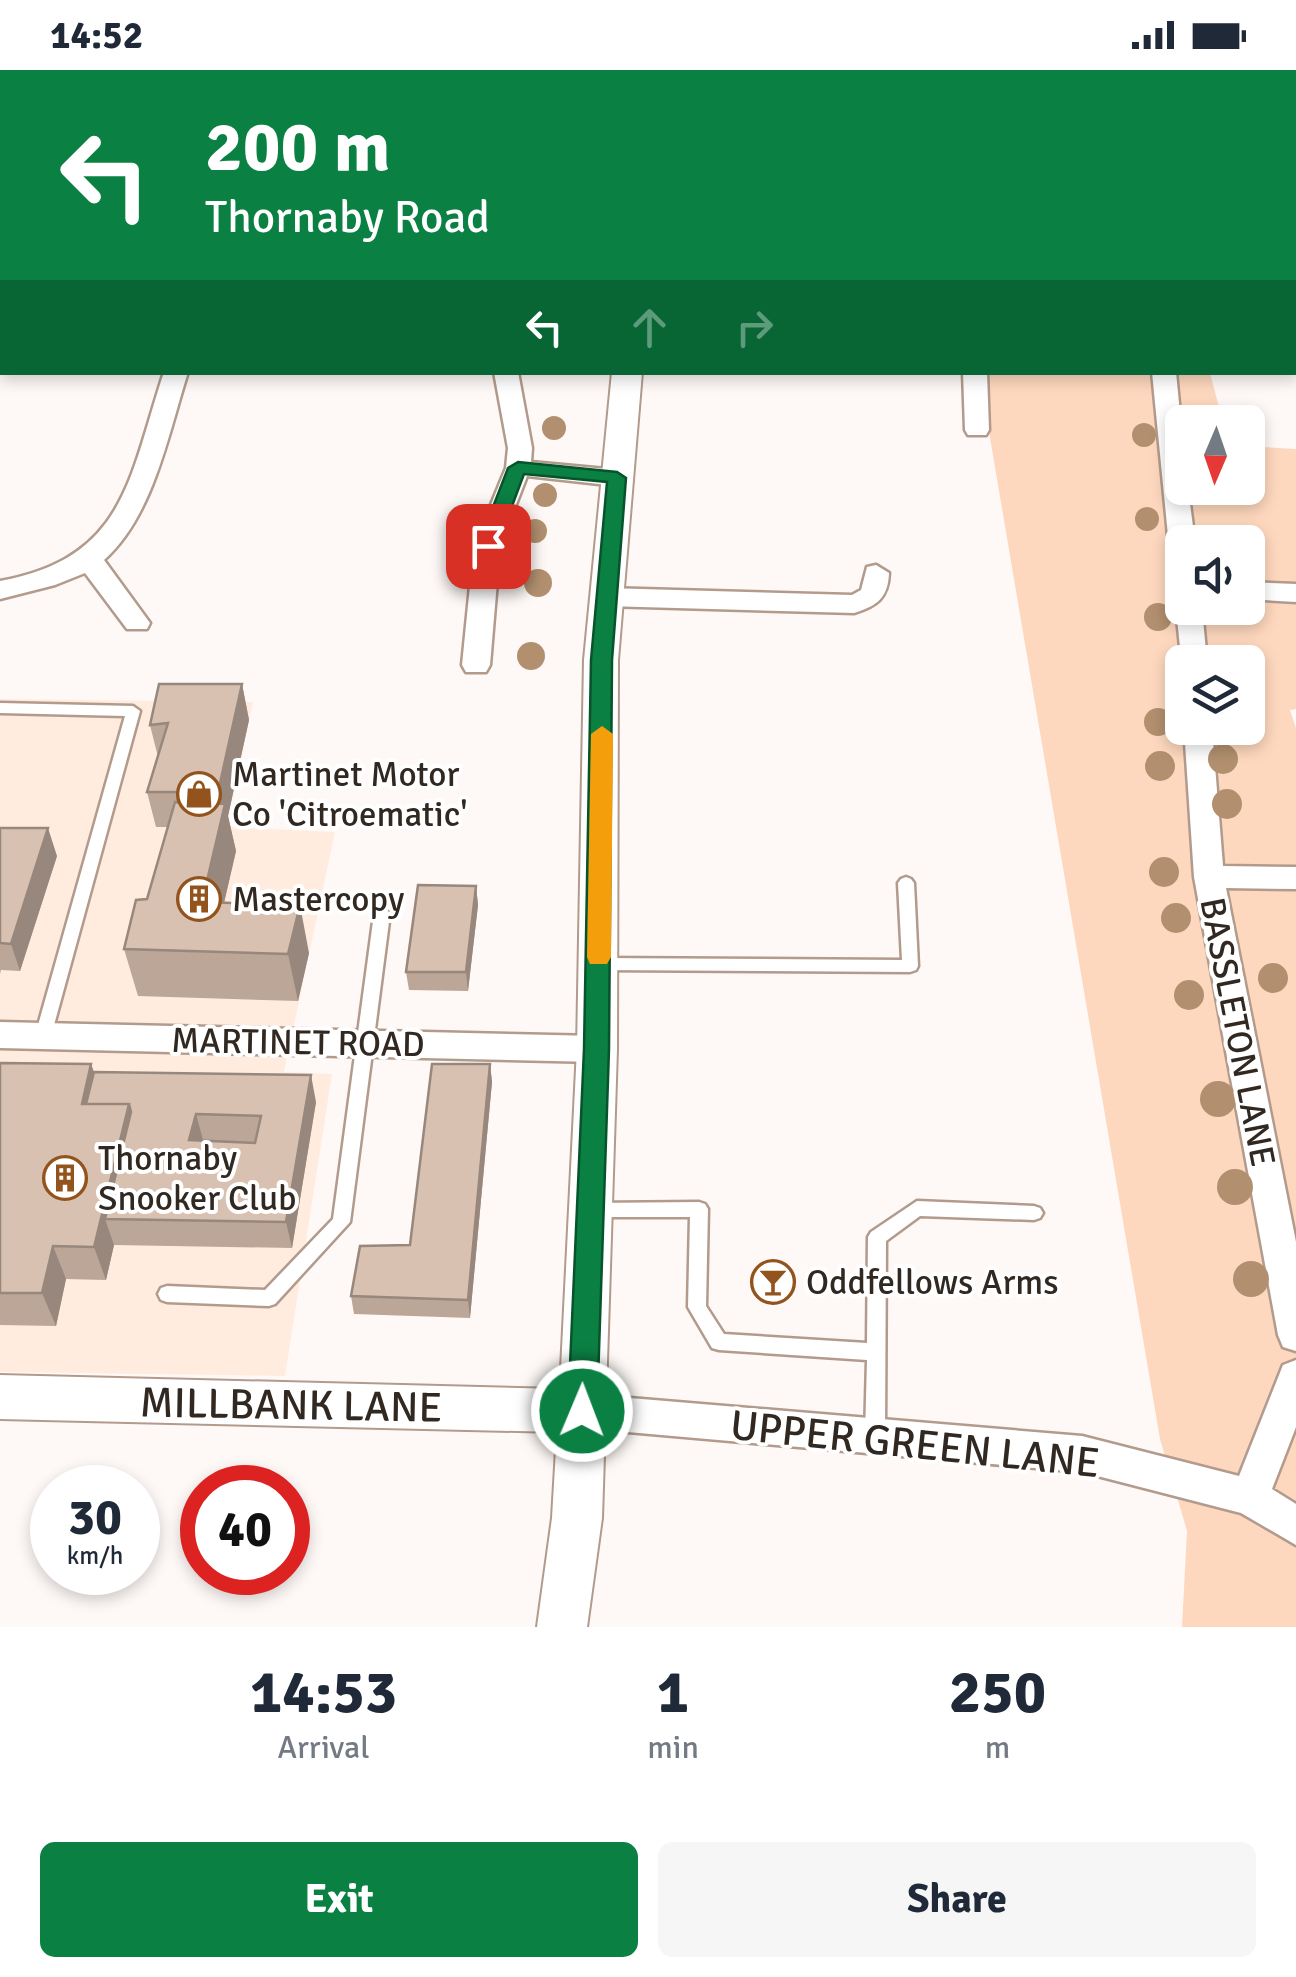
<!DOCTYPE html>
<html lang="en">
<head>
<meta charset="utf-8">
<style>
  :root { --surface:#fff; --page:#f6f6f7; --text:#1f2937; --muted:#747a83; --accent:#0b8043 }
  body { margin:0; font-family:Signika,sans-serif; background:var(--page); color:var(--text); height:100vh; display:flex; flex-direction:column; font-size:38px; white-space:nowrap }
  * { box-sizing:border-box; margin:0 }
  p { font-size:32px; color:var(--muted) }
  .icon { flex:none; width:55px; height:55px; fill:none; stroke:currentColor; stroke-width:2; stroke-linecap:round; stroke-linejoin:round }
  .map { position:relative; height:1557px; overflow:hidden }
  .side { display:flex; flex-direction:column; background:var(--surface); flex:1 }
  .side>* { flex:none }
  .hud { position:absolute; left:0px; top:0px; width:1298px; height:305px; box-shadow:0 5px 15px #0003; background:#0b8043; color:#fff; overflow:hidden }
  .needle { width:65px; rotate:182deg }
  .controls { position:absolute; left:1165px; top:335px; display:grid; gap:20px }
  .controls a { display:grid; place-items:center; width:100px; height:100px; border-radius:15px; background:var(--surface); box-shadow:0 5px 15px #0003; font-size:50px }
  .speed { position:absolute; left:30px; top:1395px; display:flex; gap:20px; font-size:50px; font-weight:700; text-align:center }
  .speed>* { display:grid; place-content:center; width:130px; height:130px; border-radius:50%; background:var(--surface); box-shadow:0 5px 15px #0003; line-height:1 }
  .speed small { font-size:25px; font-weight:400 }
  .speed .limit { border:15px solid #d22; background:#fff; color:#111 }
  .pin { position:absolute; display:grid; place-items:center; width:85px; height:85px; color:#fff; margin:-42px; border-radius:20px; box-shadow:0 5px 15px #0006 }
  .me { position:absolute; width:110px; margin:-55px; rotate:1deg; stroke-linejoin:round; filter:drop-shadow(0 0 8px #0008) }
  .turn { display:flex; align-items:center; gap:35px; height:210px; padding:0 40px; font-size:45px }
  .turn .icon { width:130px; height:130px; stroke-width:2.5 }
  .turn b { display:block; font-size:70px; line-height:85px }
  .lanes { display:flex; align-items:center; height:95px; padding:0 40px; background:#0003; justify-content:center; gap:50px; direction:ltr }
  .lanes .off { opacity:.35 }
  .eta { display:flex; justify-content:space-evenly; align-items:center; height:170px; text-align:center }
  .eta b { font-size:60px; font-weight:800; line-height:70px }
  .action { display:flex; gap:20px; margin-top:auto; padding:20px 40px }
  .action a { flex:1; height:115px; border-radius:15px; background:var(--accent); color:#fff; font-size:40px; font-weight:800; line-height:115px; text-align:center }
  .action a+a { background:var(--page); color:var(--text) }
  .status { display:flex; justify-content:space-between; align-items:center; height:70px; padding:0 50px; background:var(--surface); direction:ltr }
  .status svg { height:28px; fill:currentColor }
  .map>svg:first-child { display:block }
</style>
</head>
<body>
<div class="status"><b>14:52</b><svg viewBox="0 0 49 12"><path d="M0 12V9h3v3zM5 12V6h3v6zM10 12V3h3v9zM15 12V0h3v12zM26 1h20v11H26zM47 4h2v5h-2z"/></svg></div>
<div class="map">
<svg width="1296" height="1557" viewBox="0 0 1296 1557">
  <rect width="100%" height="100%" fill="#fef9f6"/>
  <path fill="#ffecdf" d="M0,629L253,632L226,757L335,762L284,1002L332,1004L285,1306L0,1302Z"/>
  <path fill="#fed8be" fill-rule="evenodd" d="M0,0H505L507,2H2V76Z
    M979,303H1210L1223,352H1182V418H1248V376L1296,379V639L1290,640L1296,658V1557H1182L1187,1461L1160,1369ZM1182,472H1248V538H1182ZM1182,592H1248V658H1182Z"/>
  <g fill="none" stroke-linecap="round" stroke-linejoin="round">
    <g stroke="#b29b8c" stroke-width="5">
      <path id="service" d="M0,633L133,636L140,641L51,966L49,971L43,972L37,971L35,966L125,646L0,643Z
        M906,807L911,809L914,813L918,896L916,900L910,902L599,900L593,898L591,894L593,890L599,888L902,890L898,813L901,809Z
        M382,838L387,840L390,844L350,1152L275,1234L269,1236L167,1232L161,1230L158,1224L161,1218L167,1216L265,1220L333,1149L374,844L377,840Z
        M917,1131L1034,1136L1040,1138L1043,1143L1040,1148L1034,1150L920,1146L886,1171L885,1366L882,1372L875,1375L868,1372L865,1366L867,1290L719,1280L712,1278L688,1237L690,1147H592L586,1145L583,1140L586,1135L592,1133L699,1132L705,1134L708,1139L706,1236L724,1264L867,1273L868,1167L871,1162Z"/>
    </g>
    <g stroke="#b29b8c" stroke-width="5">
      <path id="minor" d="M1295,106H1296V118H1295Z
        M0,126H2V138H0Z
        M1295,253H1296V267H1295Z
        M0,271L2,272V286L0,285Z
        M164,302H188C168,364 154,445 104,490L150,553L147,559H127L85,503L55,515L0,529V511C126,488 129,408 164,302Z
        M494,302H518L532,378L531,392L617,400L629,408L617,416L527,406L500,476L490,595L486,602H466L462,595L474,476L506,398L508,378Z
        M963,302H987L989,360L986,365H968L965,360Z
        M1152,302H1176L1182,364V418H1188L1195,472H1182V484L1169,476Z
        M876,495L889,503C888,528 877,536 854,543L606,536L593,527L606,518L852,525L861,520L867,497Z
        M1248,512L1296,514V532L1248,529Z
        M1182,531V538H1202L1207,592H1182V597L1176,538Z
        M1184,658H1212L1223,796L1296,797V819L1226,818L1296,1172V1281L1283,1277L1278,1265L1194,807Z
        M0,952L597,966L609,970L613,979L609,988L597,992L0,978Z
        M1296,1290V1357L1272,1419L1296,1434V1475L1241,1443L1082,1402L582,1358L569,1353L563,1341L569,1329L582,1324L1082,1366L1239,1406L1283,1295Z"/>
    </g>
    <g stroke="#b29b8c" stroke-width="4">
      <path id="tertiary" d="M505,0H530L531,2H507Z
        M612,302H642L618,590L617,979L602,1448L587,1557H537L552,1448L557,1362L0,1349V1305L560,1319L577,979L584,590Z"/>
    </g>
    <use href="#service" fill="#fff" fill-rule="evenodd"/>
    <use href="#minor" fill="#fff" fill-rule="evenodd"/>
    <use href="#tertiary" fill="#fff" fill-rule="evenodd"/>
  </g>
  <g fill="#b2906f">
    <circle cx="554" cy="358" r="12"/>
    <circle cx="1144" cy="365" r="12"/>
    <circle cx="545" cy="425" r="12"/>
    <circle cx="1147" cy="449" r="12"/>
    <circle cx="535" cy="461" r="12"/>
    <circle cx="538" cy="513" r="14"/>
    <circle cx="1158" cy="547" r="14"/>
    <circle cx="531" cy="586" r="14"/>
    <circle cx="1158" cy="652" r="14"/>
    <circle cx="1223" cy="689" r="15"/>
    <circle cx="1160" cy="696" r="15"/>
    <circle cx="1227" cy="734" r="15"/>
    <circle cx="1164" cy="802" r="15"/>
    <circle cx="1176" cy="848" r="15"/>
    <circle cx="1273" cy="908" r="15"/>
    <circle cx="1189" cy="925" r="15"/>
    <circle cx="1218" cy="1029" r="18"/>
    <circle cx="1235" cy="1117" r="18"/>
    <circle cx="1251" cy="1209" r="18"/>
  </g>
  <path fill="#bba698" d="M242,614L249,650L228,746L236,781L224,833L309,883L298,931L138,926L124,879L147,829L168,757H156L147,722L158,687L150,655Z
    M0,758L57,786L20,901L1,900L0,904Z
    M476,816L478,835L468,921L409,920L406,902Z
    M0,993L91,994L94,1002L316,1032L292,1178L114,1175L106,1210L66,1209L56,1256L0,1255Z
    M490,994L492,1012L470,1248L354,1244L351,1226L410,1175Z"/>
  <path fill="#98877c" d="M242,614L249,650L228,746L236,781L213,880L202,832L223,745L218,722Z
    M48,758L57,786L20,901L11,874Z
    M476,816L478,835L468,921L466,902Z
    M300,835L309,883L298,931L288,884Z
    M91,994L103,1029L100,1042L82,1034Z
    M490,994L492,1012L470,1248L468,1230Z
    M311,1005L316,1032L292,1178L286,1152Z
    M129,1034L140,1069L105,1149L114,1175L106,1210L94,1177Z
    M196,1044L203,1070H189Z
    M53,1176L66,1209L56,1256L42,1223Z"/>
  <path fill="#d9c1b1" stroke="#98877c" stroke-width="2.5" fill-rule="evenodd" d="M159,614H242L218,722H147L168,653L150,655Z
    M175,732L225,734L202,832L300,835L288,884L124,879L136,830L147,829Z
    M0,758H48L11,874L0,873Z
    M418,815L476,816L466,902H406Z
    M0,993L91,994L82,1034H129L94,1177L53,1176L42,1223H0Z
    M432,994H490L468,1230L351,1226L360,1176L410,1175Z
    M94,1002L311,1005L286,1152L105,1149L131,1042L129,1034H86ZM196,1044L261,1046L255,1073L189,1070Z"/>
  <path fill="#0b8043" stroke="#07532c" stroke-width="2.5" d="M518,392L617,402L626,408L612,590L609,979L597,1341L592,1351L582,1354L572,1351L568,1341L584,979L591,590L607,412L524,404L497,476L488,482L481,480L478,476L508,398Z"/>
  <path fill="#f59e0b" d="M602,656L613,664L611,887L607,894H590L587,887L591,664Z"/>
  <defs>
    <g id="shop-ring" transform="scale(2.25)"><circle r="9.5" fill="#fff" stroke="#93531c" stroke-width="1.5"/><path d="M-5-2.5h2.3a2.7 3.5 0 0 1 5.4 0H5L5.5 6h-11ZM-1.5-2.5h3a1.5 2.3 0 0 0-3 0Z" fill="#93531c"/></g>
    <g id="building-ring" transform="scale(2.25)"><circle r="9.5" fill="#fff" stroke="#93531c" stroke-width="1.5"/><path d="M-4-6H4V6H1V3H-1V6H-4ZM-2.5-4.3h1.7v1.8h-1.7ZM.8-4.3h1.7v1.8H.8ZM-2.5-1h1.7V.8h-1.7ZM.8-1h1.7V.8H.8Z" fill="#93531c"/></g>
    <g id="bar-ring" transform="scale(2.25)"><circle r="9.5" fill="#fff" stroke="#93531c" stroke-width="1.5"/><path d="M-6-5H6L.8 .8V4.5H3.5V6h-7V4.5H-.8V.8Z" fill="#93531c"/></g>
  </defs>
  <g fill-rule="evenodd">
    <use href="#shop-ring" x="199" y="724"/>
    <use href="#building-ring" x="199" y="829"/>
    <use href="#building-ring" x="65" y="1108"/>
    <use href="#bar-ring" x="773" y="1212"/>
  </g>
  <g text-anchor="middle" stroke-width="8" stroke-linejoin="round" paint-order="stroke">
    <g font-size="35" fill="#312821" stroke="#fff" text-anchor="start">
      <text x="232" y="716">Martinet Motor<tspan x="232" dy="40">Co 'Citroematic'</tspan></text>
      <text x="232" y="841">Mastercopy</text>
      <text x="98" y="1100">Thornaby<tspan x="98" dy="40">Snooker Club</tspan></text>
      <text x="806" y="1224">Oddfellows Arms</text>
    </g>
    <g font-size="35" fill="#312821" stroke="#fff">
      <text transform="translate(1238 962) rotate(79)" y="12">BASSLETON LANE</text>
      <text transform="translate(298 972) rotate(1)" y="12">MARTINET ROAD</text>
    </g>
    <g font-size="42" fill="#312821" stroke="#fff">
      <text transform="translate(291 1334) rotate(1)" y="15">MILLBANK LANE</text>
      <text transform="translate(915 1373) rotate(6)" y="15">UPPER GREEN LANE</text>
    </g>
  </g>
</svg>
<div class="controls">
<a><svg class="needle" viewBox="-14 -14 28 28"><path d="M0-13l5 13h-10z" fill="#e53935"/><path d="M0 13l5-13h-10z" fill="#747a83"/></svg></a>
<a><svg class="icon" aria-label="sound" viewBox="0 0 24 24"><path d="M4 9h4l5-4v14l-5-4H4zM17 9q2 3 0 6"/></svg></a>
<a><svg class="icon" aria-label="layers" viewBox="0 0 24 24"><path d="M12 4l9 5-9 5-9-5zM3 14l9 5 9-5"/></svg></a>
</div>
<div class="speed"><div>30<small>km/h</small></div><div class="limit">40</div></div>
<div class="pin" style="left:488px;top:476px;background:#d93025"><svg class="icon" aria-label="arrive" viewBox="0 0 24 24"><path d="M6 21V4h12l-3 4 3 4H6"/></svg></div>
<svg class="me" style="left:582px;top:1341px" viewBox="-20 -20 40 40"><circle r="17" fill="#0b8043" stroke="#fff" stroke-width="3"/><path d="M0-11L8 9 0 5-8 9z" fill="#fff"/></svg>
<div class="hud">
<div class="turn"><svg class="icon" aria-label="left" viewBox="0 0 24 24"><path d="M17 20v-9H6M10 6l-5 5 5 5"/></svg><div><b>200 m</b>Thornaby Road</div></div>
<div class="lanes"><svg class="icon" aria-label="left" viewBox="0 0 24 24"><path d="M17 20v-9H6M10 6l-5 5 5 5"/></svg><svg class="icon off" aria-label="ahead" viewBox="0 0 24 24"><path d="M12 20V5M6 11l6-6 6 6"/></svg><svg class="icon off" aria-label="right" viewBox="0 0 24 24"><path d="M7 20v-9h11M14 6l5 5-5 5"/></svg></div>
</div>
</div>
<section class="side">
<div class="eta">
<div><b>14:53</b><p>Arrival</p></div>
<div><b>1</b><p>min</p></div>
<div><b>250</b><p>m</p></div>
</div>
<div class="action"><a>Exit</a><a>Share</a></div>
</section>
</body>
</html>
